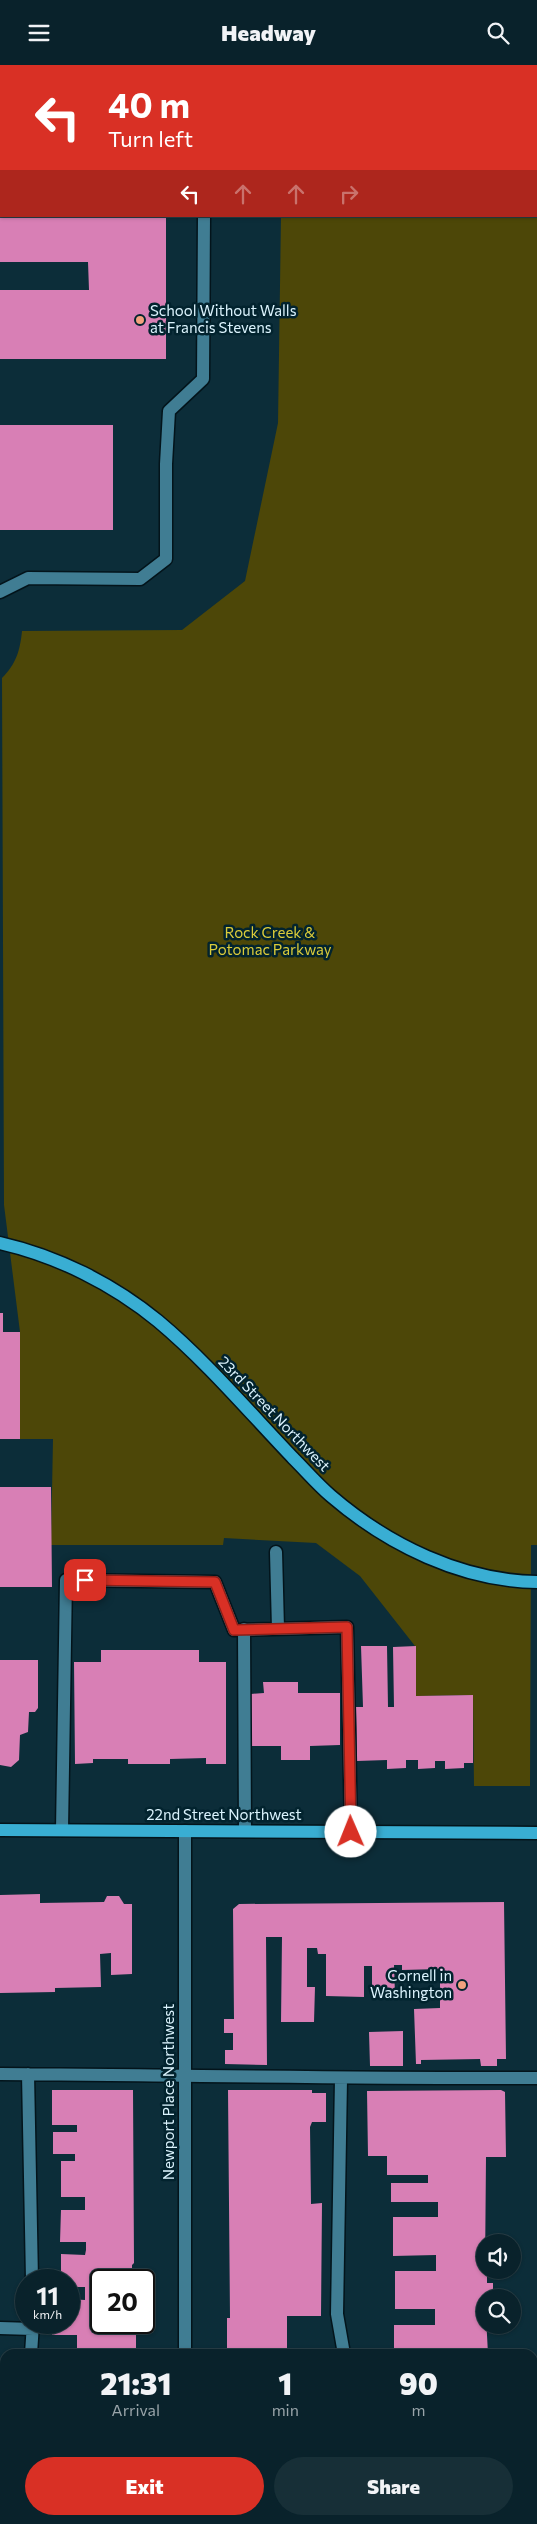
<!DOCTYPE html>
<html lang="en">
<head>
<meta charset="utf-8">
<style>
  :root { --surface:#09222b; --page:#172f37; --text:#f1f3f6; --muted:#99a4a9; --line:#293f47; --accent:#d93025 }
  body { margin:0; font-family:Commissioner,sans-serif; background:var(--page); color:var(--text); height:100vh; display:flex; flex-direction:column; font-size:19px; white-space:nowrap }
  * { box-sizing:border-box; margin:0 }
  p { font-size:16px; color:var(--muted) }
  .icon { flex:none; width:28px; height:28px; fill:none; stroke:currentColor; stroke-width:2; stroke-linecap:round; stroke-linejoin:round }
  .map { position:relative; flex:1; overflow:hidden }
  .side { position:absolute; left:0px; top:2284px; width:538px; height:176px; display:flex; flex-direction:column; background:var(--surface); border-radius:15px 15px 0 0; box-shadow:0 1px 4px #0004,0 0 0 1px var(--line) }
  .side>* { flex:none }
  .top-card { position:absolute; left:0px; top:0px; width:538px; height:152px; box-shadow:0 1px 4px #0004,0 0 0 1px var(--line); background:#d93025; color:#fff; overflow:hidden }
  .fabs { position:absolute; left:476px; top:2169px; display:grid; gap:10px }
  .fabs a { display:grid; place-items:center; width:45px; height:45px; border-radius:50%; background:var(--surface); box-shadow:0 1px 4px #0004,0 0 0 1px var(--line); font-size:25px }
  .speed { position:absolute; left:15px; top:2204px; display:flex; gap:10px; font-size:25px; font-weight:700; text-align:center }
  .speed>* { display:grid; place-content:center; width:65px; height:65px; border-radius:50%; background:var(--surface); box-shadow:0 1px 4px #0004,0 0 0 1px var(--line); line-height:1 }
  .speed small { font-size:12px; font-weight:400 }
  .speed .limit { border:2px solid #111; border-radius:8px; background:#fff; color:#111 }
  .pin { position:absolute; display:grid; place-items:center; width:42px; height:42px; color:#fff; margin:-21px; border-radius:10px; box-shadow:0 2px 8px #0006 }
  .me { position:absolute; width:55px; margin:-28px; rotate:359deg; stroke-linejoin:round; filter:drop-shadow(0 0 4px #0008) }
  .turn { display:flex; align-items:center; gap:18px; height:105px; padding:0 25px; font-size:22px }
  .turn .icon { width:65px; height:65px; stroke-width:2.5 }
  .turn b { display:block; font-size:35px; line-height:42px }
  .lanes { display:flex; align-items:center; height:48px; padding:0 25px; background:#0003; justify-content:center; gap:25px; direction:ltr }
  .lanes .off { opacity:.35 }
  .eta { display:flex; justify-content:space-evenly; align-items:center; height:85px; text-align:center }
  .eta b { font-size:30px; font-weight:800; line-height:35px }
  .button { display:flex; gap:10px; margin-top:auto; padding:10px 25px }
  .button a { flex:1; height:58px; border-radius:30px; background:var(--accent); color:#fff; font-size:20px; font-weight:800; line-height:58px; text-align:center }
  .button a+a { background:var(--page); color:var(--text) }
  header { display:flex; justify-content:space-between; align-items:center; height:65px; padding:0 25px; background:var(--surface); font-size:22px; font-weight:800 }
  .map>svg:first-child { display:block }
</style>
</head>
<body>
<header><svg class="icon" aria-label="menu" viewBox="0 0 24 24"><path d="M4 6h16M4 12h16M4 18h16"/></svg>Headway<svg class="icon" aria-label="search" viewBox="0 0 24 24"><circle cx="10" cy="10" r="6"/><path d="M15 15l6 6"/></svg></header>
<div class="map">
<svg width="537" height="2459" viewBox="0 0 537 2459">
  <rect width="100%" height="100%" fill="#0c2d39"/>
  <path fill="#4d4708" d="M282,0H537V1480H531L530,1721H474L473,1630L416,1631L415,1581L360,1511L316,1478L224,1473L223,1480H51L53,1374H20V1267L4,1140L2,613C16,599 20,586 22,566L182,565L245,516L278,358L281,151H536V1Z"/>
  <path fill="#d87fb5" d="M0,151H166V294H0V225H89L88,197H0Z
    M0,360H113V465H0Z
    M0,1248H3V1267H20V1374H0Z
    M0,1422H51L52,1522H0Z
    M361,1581H387L388,1642H394L393,1582L416,1581V1631L473,1630V1698H464V1703L445,1704V1696H435V1703L418,1704V1695H406V1703L387,1704V1695L357,1696L356,1642H363Z
    M101,1585H199V1597H226V1699H206V1693L170,1694V1699H128V1694H93V1698L75,1699L74,1597H101Z
    M0,1595H38V1643L35,1647H29L28,1667L20,1670L19,1695L11,1702L0,1700Z
    M263,1617H298V1628H340V1680L310,1681V1695H281V1681H251V1629L264,1628Z
    M40,1829V1838L104,1837L107,1831H119L124,1839H132V1909L111,1910V1888L100,1889L101,1922L55,1923V1927L0,1928V1830Z
    M504,1837L506,1994H497V2001H481L480,1994L421,1995V1999H416L414,1944L440,1943V1904L402,1905V1900H394L395,1929L372,1930V1901H364V1932L326,1931V1889H318L317,1883H307V1922H315L314,1957H281L282,1872H266L267,2000L225,1999V1985H233V1968H224V1954H234L233,1844L239,1839Z
    M403,1966V2001H370L369,1967Z
    M52,2025H133L134,2198L132,2200V2215H101V2258H136V2289H77V2270H52V2258H69V2234L85,2235V2222H69V2215H61V2189L85,2190L86,2185V2177H60L61,2145H85V2132H61V2096H75V2089H53V2067H77V2060H52Z
    M228,2025H312V2028H326V2057H312L310,2062L311,2139L322,2138L321,2251H287V2289H227V2253H230Z
    M501,2025L505,2027L506,2092H486L485,2205H487V2218H493V2232H485L488,2289H394V2260H435V2244H395V2206H436V2190L393,2191V2152H438V2137H391V2118H428V2110H387V2091H368L367,2026Z
    M0,2364H5V2390H0Z
    M53,2455H136V2459H53Z
    M228,2455H295V2459H228Z
    M353,2455H375V2459H353Z
    M413,2455H508V2459H414Z"/>
  <g fill="none" stroke-linecap="round" stroke-linejoin="round">
    <g stroke="#03141b" stroke-width="15">
      <path id="service" d="M0,527L28,513L140,514L166,494V399L169,346L203,314L204,151
        M276,1487L278,1564
        M244,1564L245,1766
        M62,1765L66,1515L215,1517L234,1565L347,1562L351,1767
        M0,2009C179,2010 358,2014 537,2013
        M28,2009L32,2215
        M341,2014L337,2249L344,2289
        M0,2263L33,2264
        M31,2289L33,2258
        M28,2455V2459
        M345,2455V2459"/>
    </g>
    <g stroke="#03141b" stroke-width="15">
      <path id="minor" d="M185,1766V2289
        M185,2455V2459"/>
    </g>
    <g stroke="#03141b" stroke-width="15">
      <path id="primary" d="M0,1178C57,1191 113,1219 158,1256C207,1297 250,1348 294,1394C306,1406 318,1420 331,1431C388,1480 462,1516 537,1517
        M0,1765L537,1768"/>
    </g>
    <use href="#service" stroke="#407d93" stroke-width="12"/>
    <use href="#minor" stroke="#407d93" stroke-width="12"/>
    <use href="#primary" stroke="#39aed3" stroke-width="12"/>
  </g>
  <g fill="none" stroke-linecap="round" stroke-linejoin="round">
    <g stroke="#8d1f18" stroke-width="12">
      <path id="route" d="M85,1515L215,1517L234,1565L347,1562L351,1767"/>
    </g>
    <use href="#route" stroke="#d93025" stroke-width="9"/>
  </g>
  <g fill="#f2a17e" stroke="#02232e" stroke-width="2">
    <circle cx="140" cy="255" r="5"/>
    <circle cx="462" cy="1920" r="5"/>
  </g>
  <g text-anchor="middle" stroke-width="5" stroke-linejoin="round" paint-order="stroke">
    <g font-size="15" fill="#dbf3fd" stroke="#02232e" text-anchor="start">
      <text x="150" y="251">School Without Walls<tspan x="150" dy="17">at Francis Stevens</tspan></text>
      <text x="452" y="1916" text-anchor="end">Cornell in<tspan x="452" dy="17">Washington</tspan></text>
    </g>
    <g font-size="15" fill="#dbcc3a" stroke="#02232e">
      <text x="270" y="873">Rock Creek &amp;<tspan x="270" dy="17">Potomac Parkway</tspan></text>
    </g>
    <g font-size="15" fill="#dbf3fd" stroke="#02232e">
      <text transform="translate(274 1349) rotate(46)" y="5">23rd Street Northwest</text>
      <text x="224" y="1755">22nd Street Northwest</text>
      <text transform="translate(169 2027) rotate(-90)" y="5">Newport Place Northwest</text>
    </g>
  </g>
</svg>
<div class="fabs">
<a><svg class="icon" aria-label="sound" viewBox="0 0 24 24"><path d="M4 9h4l5-4v14l-5-4H4zM17 9q2 3 0 6"/></svg></a>
<a><svg class="icon" aria-label="search" viewBox="0 0 24 24"><circle cx="10" cy="10" r="6"/><path d="M15 15l6 6"/></svg></a>
</div>
<div class="speed"><div>11<small>km/h</small></div><div class="limit">20</div></div>
<div class="pin" style="left:85px;top:1515px;background:#d93025"><svg class="icon" aria-label="arrive" viewBox="0 0 24 24"><path d="M6 21V4h12l-3 4 3 4H6"/></svg></div>
<svg class="me" style="left:351px;top:1767px" viewBox="-20 -20 40 40"><circle r="19" fill="#fff"/><path d="M0-13L10 11 0 6-10 11z" fill="#d93025"/></svg>
<div class="top-card">
<div class="turn"><svg class="icon" aria-label="left" viewBox="0 0 24 24"><path d="M17 20v-9H6M10 6l-5 5 5 5"/></svg><div><b>40 m</b>Turn left</div></div>
<div class="lanes"><svg class="icon" aria-label="left" viewBox="0 0 24 24"><path d="M17 20v-9H6M10 6l-5 5 5 5"/></svg><svg class="icon off" aria-label="ahead" viewBox="0 0 24 24"><path d="M12 20V5M6 11l6-6 6 6"/></svg><svg class="icon off" aria-label="ahead" viewBox="0 0 24 24"><path d="M12 20V5M6 11l6-6 6 6"/></svg><svg class="icon off" aria-label="right" viewBox="0 0 24 24"><path d="M7 20v-9h11M14 6l5 5-5 5"/></svg></div>
</div>
<section class="side">
<div class="eta">
<div><b>21:31</b><p>Arrival</p></div>
<div><b>1</b><p>min</p></div>
<div><b>90</b><p>m</p></div>
</div>
<div class="button"><a>Exit</a><a>Share</a></div>
</section>
</div>
</body>
</html>
